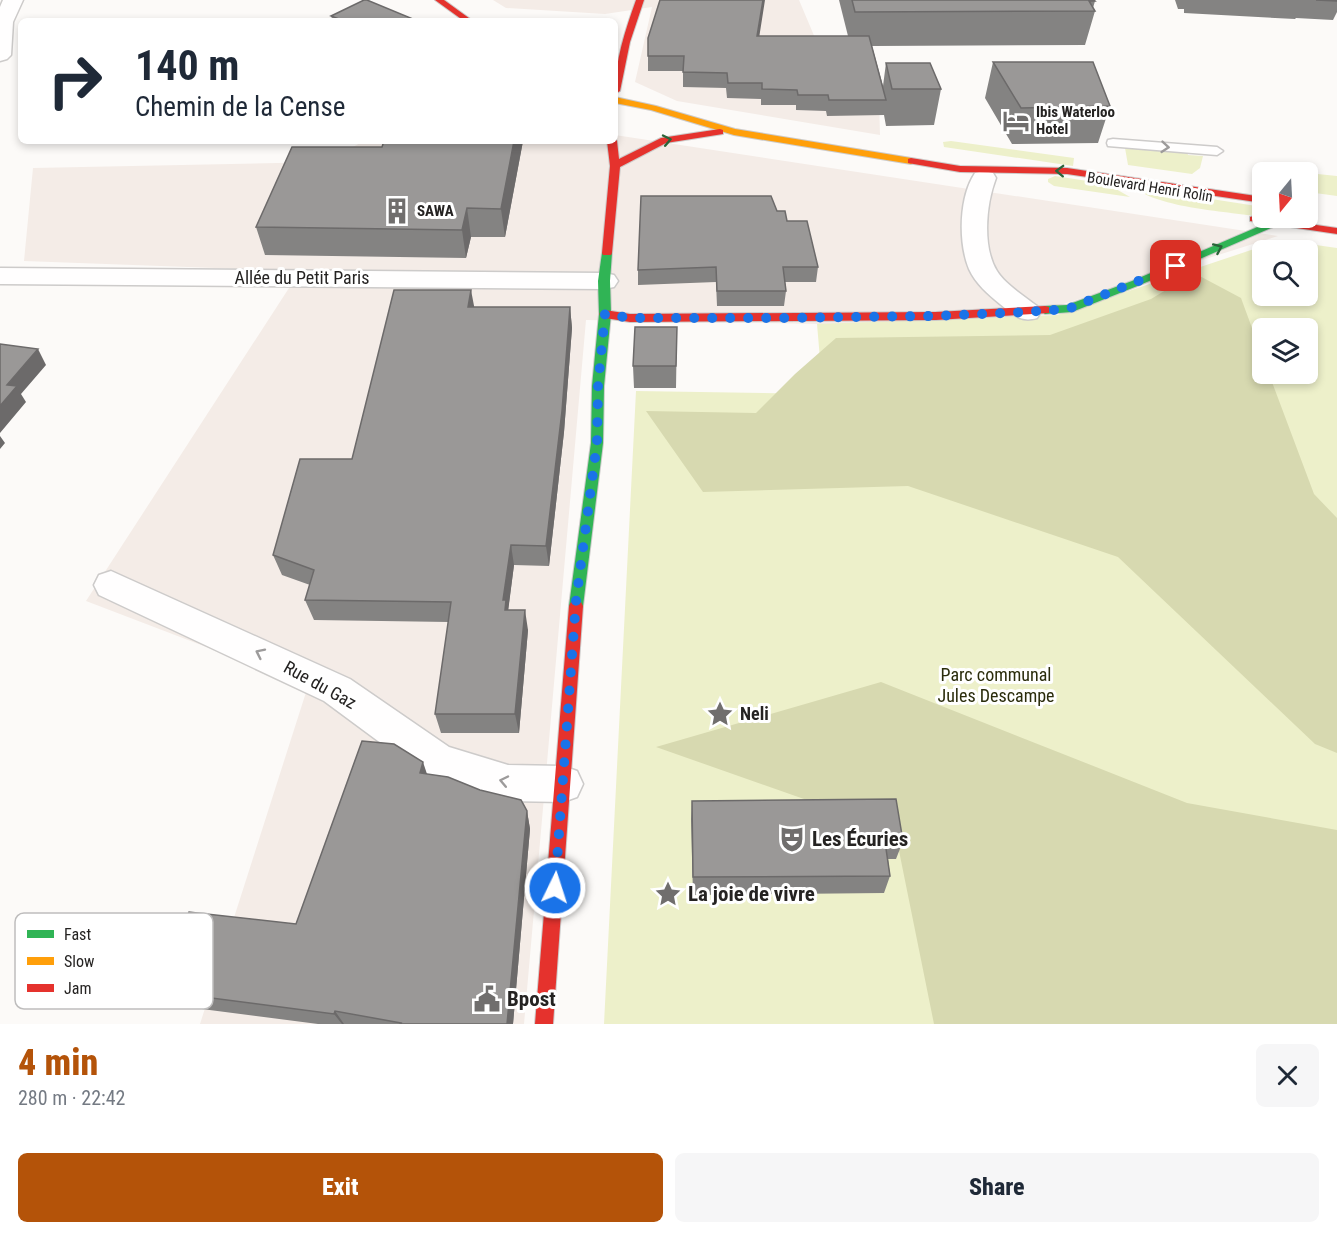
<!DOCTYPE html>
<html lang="en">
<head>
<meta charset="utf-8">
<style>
  :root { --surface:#fff; --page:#f6f6f7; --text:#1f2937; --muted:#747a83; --accent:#b45309 }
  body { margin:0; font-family:"Roboto Condensed",sans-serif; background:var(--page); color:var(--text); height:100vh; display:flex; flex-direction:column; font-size:22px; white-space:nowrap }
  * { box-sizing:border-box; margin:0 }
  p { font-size:20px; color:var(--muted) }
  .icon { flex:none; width:33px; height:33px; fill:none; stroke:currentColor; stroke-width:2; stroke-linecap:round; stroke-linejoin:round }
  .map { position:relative; height:1024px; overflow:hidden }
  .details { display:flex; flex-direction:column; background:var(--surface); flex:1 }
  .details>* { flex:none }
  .top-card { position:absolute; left:18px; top:18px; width:600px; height:126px; border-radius:9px; box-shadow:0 3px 9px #0003; background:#fff; color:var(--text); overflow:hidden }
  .needle { width:39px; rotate:198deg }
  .controls { position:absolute; left:1252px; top:162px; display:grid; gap:12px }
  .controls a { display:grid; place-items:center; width:66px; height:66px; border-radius:9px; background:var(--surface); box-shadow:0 3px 9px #0003; font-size:30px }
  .pin { position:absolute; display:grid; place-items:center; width:51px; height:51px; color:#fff; margin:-26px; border-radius:12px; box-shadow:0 3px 9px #0006 }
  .me { position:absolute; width:66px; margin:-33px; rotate:4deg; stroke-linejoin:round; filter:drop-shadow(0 0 4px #0008) }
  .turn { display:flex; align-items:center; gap:21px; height:126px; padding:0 18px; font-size:27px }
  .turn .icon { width:78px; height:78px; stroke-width:2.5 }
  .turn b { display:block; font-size:42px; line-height:51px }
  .round { display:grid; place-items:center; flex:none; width:63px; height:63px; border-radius:9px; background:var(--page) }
  .head { display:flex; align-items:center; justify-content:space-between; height:102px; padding:0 18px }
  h1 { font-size:36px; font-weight:800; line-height:45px; color:var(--accent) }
  .cta { display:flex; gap:12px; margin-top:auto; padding:12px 18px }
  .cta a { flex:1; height:69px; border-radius:9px; background:var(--accent); color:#fff; font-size:24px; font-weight:800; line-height:69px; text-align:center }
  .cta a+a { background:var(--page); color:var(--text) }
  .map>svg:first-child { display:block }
</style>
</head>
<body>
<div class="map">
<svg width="1337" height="1024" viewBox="0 0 1337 1024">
  <rect width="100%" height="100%" fill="#fcfaf8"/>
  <path fill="#f4ece7" d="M493,0H799L826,64L878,67L880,135L677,101L635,82L652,7L605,14L506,8Z
    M615,135L1278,236L991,327L586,320L524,1024H200L308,686L86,601L300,271L24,261L33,168L325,162L364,141H615Z"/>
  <path fill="#edf0ca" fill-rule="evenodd" d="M951,141L1074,158L1073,166L944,147L943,142Z
    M1125,148L1187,152L1188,155L1203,156L1200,168L1192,174L1128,165Z
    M1308,173L1337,176V196L1308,192Z
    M1055,176L1107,184L1130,197L1054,186L1048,182V179Z
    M1134,187L1263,207V217C1231,212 1157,208 1134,187Z
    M1281,240L1337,248V1024H604L636,391L823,394L817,324L1057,315ZM1263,250H1308V296H1263ZM1263,328H1308V374H1263Z"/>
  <path fill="#d7d9b0" d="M1194,273L1241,298L1263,358V374H1269L1314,494L1337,518V753L1315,744L1118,557L908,486L703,492L646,411L756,413L795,374L836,338L1050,335L1151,299Z
    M881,682L1187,803L1337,830V1024H934L895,831L656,747Z"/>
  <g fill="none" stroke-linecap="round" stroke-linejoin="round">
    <g stroke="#cdcbca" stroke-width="3">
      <path id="lane" d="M1113,139L1217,147L1223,151L1217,155L1108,146L1107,143L1108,140Z"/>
    </g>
    <g stroke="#cdcbca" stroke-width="3">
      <path id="street" d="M3,0H23L13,22L11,55L7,59L0,61V7Z
        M984,171L993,173L996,178C986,204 982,247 997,271C1006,285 1024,296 1037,306L1041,312L1037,318C1020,323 1013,314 1000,304C988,294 976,284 969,269C958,242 959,197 975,173Z
        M0,268L604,273L614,275L618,281L614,287L604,289L0,284Z
        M111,571L350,679L449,747L508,765L563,766L577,771L583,784L577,797L563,802L508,801L424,775L324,701L99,595L94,585L99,575Z"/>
    </g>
    <g stroke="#cdcbca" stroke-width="2">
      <path id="fast" d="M1276,219L1281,222L1280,224L1140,285L1072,312L1045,314L1039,310L1045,306L1067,305L1132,281Z
        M607,250L612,253L610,281L611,314L604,386L603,443L583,606L581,610L576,612L571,610L569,606L591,443L592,386L599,314L598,281L602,253Z"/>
    </g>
    <g stroke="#cdcbca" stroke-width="2">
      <path id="slow" d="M615,97L656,106L735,129L911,158L916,161L911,164L734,135L651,110L615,103Z"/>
    </g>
    <g stroke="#cdcbca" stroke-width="2">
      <path id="jam" d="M435,0H444L473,21H464Z
        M636,0H644L630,42L620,91L615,94C615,60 625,31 636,0Z
        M720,129L723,130V134L666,143L620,167L612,253L611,255H603L602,253L610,166L607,141H615V139L617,141L619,159L661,138Z
        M911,158L960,166L1067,168L1263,197V203L1067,174L960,172L908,163V159Z
        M1254,216L1337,228V234L1250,221V217Z
        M1045,306L1049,307V313L936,320L630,322L605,318L599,314L605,310L630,314L936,312Z
        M576,600L581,602L583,606L553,1024H535L569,606L571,602Z"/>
    </g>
    <use href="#lane" fill="#fffefe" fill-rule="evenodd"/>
    <use href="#street" fill="#fffefe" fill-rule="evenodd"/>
    <use href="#fast" fill="#30b455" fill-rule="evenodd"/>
    <use href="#slow" fill="#ff9f0a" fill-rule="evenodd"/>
    <use href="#jam" fill="#e5322d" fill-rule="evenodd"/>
  </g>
  <path fill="#848382" d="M839,0H1094L1095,1L1093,8L1095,11L1085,45L872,46L883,86L886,63L941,89L934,125L886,126L884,115L827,116L826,111L796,110V105H761V99L727,98L726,88L683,87V71H648V38L848,36Z
    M1175,0H1337V12L1333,20L1296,18L1295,19L1184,13V9H1178Z
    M331,16L413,19L414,21H333Z
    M993,62L1110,106L1098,143L1012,144L985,98Z
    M523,141L505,237H471L466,258L265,255L256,227L382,147Z
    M777,211L787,221L818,267L816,282H785L786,291L784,306H717L716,282L638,285V270Z
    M474,307H570L572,328L564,432L549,566L514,565L508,610L528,630L519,733H441L435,714L449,622L314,620L305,600L310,585L282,575L273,555L352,459Z
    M677,327L676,388H634L633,366Z
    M427,774L527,811L530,829L513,1024H318L171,1005L157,991L296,924Z
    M692,801L903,841L896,859H888L890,876L884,893L693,895L691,819Z"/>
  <path fill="#6c6a6a" d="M763,0H765L757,51V36Z
    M514,141H523L505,237L501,209Z
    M467,208L471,237L466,258L462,230Z
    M471,290L475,311L468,307Z
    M570,307L572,328L564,432L549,566L546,546Z
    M38,349L46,365L21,394L26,402L0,433V406L7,385Z
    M0,436L5,443L0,449Z
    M511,545L514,565L508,612V630L503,600Z
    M525,610L528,630L519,733L515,714Z
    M423,762L429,780L420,773Z
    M527,811L530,829L513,1024H507Z
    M335,1011L344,1024H342L334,1014Z"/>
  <path fill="#9a9897" stroke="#6c6a6a" stroke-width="1.5" d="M364,0H367L413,19L409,21H344L331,16Z
    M660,0H763L757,36H869L886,100H829L828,95H798L797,90L762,89V83H728L727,73L683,72L684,56H648V38Z
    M852,0H1094L1095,1H1089L1095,11L855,12Z
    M1316,0H1337V1Z
    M993,62H1093L1110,106L1021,108Z
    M886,63H930L941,89H892Z
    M384,141H514L501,209L467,208L462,230L256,227L292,147H382Z
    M641,196H771L777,211H785L787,221H807L818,267H783L786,291H717L716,267L638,270Z
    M394,290H471L468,307H570L562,411L546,546L511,545L503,600H506L505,610H525L515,714H435L451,602L305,600L314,570L273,555L300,459H352Z
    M635,327H677L676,366H633Z
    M0,344L38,349L7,385L17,386L0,406Z
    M362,741L394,744L423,762L420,773L448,777L480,790L521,800L527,811L507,1024H400L401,1023L335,1011L334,1014L157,991L189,912L296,924Z
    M896,799L903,841L885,842L890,876L693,877L692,801Z"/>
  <defs><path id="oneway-chevron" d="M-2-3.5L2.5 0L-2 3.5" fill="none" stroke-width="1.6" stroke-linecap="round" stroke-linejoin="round" transform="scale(1.5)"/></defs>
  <g stroke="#2a6439">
    <use href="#oneway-chevron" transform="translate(667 140) rotate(-12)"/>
    <use href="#oneway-chevron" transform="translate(1060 171) rotate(-178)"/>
    <use href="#oneway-chevron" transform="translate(1218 248) rotate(-24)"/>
  </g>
  <g stroke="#9d9b9b">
    <use href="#oneway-chevron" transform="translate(1165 147) rotate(5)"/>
    <use href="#oneway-chevron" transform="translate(260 653) rotate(-154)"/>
    <use href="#oneway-chevron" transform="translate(504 781) rotate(-168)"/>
  </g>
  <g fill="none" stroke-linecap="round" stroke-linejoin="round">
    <path stroke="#1a73e8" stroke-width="10" stroke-dasharray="0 18" d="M555,888L576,601L597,443L598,386L605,314L630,318H784L936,316L1027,312L1068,309L1176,266"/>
  </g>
  <defs>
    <g id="hotel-bare" transform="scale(2.07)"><path d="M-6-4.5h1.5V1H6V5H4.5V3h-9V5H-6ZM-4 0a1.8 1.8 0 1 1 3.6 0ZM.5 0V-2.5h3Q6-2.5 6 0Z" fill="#706e6d" stroke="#fff" stroke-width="2.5" paint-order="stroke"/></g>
    <g id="building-bare" transform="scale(2.07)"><path d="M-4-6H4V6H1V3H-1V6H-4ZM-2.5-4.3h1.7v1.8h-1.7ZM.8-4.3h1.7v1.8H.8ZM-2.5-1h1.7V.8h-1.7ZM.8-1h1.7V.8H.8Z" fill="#706e6d" stroke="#fff" stroke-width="2.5" paint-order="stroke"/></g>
    <g id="sight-bare" transform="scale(2.07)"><path d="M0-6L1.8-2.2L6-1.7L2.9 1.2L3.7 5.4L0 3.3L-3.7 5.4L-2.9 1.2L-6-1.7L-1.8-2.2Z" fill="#706e6d" stroke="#fff" stroke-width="2.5" paint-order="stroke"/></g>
    <g id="theatre-bare" transform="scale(2.07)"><path d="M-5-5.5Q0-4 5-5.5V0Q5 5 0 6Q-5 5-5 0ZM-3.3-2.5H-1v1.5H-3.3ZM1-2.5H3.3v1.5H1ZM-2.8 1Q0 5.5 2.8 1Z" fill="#706e6d" stroke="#fff" stroke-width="2.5" paint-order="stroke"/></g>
    <g id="civic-bare" transform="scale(2.07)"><path d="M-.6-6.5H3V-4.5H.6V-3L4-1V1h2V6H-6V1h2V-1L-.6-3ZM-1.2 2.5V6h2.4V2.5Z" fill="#706e6d" stroke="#fff" stroke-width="2.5" paint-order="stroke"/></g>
  </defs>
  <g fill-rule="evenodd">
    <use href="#hotel-bare" x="1016" y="121"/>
    <use href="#building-bare" x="397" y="211"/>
    <use href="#sight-bare" x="720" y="714"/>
    <use href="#theatre-bare" x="792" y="839"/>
    <use href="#sight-bare" x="668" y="894"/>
    <use href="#civic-bare" x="487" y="999"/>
  </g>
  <g text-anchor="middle" stroke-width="6" stroke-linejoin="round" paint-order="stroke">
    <g font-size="15" font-weight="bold" fill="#252322" stroke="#fff" text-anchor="start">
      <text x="1036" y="117">Ibis Waterloo<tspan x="1036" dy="17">Hotel</tspan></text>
      <text x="417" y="216">SAWA</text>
    </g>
    <g font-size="15" fill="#252322" stroke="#fff">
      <text transform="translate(1150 187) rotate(9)" y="5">Boulevard Henri Rolin</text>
    </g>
    <g font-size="18" fill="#252322" stroke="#fff">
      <text x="302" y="284">Allée du Petit Paris</text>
      <text transform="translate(320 685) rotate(29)" y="6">Rue du Gaz</text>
    </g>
    <g font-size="18" fill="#2a2c0b" stroke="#fff">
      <text x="996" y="681">Parc communal<tspan x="996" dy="21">Jules Descampe</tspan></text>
    </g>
    <g font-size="18" font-weight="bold" fill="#252322" stroke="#fff" text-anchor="start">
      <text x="740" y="720">Neli</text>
    </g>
    <g font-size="21" font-weight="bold" fill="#252322" stroke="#fff" text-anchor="start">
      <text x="812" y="846">Les Écuries</text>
      <text x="688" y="901">La joie de vivre</text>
      <text x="507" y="1006">Bpost</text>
    </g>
  </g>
  <rect x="15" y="913" width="198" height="96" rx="9" fill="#fff" stroke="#bebdbd" stroke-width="1.5"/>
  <rect x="27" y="930" width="27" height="8" fill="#30b455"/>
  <rect x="27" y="957" width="27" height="8" fill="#ff9f0a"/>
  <rect x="27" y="984" width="27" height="8" fill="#e5322d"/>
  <g font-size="16" fill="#252322">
    <text x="64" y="940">Fast</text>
    <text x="64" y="967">Slow</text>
    <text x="64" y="994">Jam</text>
  </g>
</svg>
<div class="controls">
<a><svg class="needle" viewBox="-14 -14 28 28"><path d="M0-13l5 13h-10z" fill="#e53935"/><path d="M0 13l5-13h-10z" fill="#747a83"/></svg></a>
<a><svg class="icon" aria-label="search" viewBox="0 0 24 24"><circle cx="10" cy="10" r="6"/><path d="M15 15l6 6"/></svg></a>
<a><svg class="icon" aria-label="layers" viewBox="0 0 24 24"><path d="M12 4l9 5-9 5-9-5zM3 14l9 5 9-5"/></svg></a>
</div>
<div class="pin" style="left:1176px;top:266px;background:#d93025"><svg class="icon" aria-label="arrive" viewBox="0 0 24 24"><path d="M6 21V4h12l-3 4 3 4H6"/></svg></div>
<svg class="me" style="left:555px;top:888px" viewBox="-20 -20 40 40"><circle r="17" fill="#1a73e8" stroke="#fff" stroke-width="3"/><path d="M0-11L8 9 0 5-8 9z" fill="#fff"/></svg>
<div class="top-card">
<div class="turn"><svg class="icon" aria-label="right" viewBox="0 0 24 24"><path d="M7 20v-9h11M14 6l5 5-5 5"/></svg><div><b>140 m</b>Chemin de la Cense</div></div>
</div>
</div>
<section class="details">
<div class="head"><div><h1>4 min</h1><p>280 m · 22:42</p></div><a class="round"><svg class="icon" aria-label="close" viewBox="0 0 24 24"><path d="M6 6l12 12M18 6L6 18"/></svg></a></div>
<div class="cta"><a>Exit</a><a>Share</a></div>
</section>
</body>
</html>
